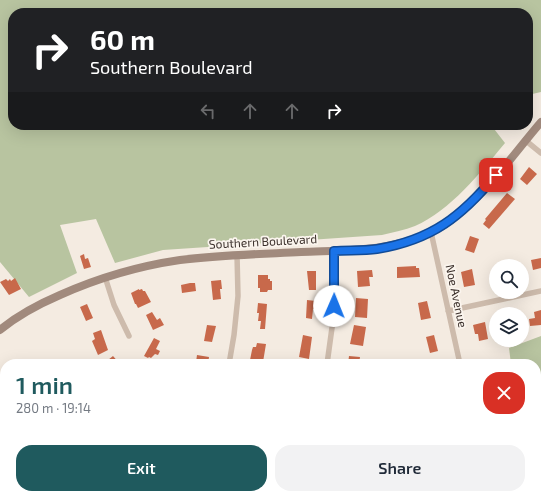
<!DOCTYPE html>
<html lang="en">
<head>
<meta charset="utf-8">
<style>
  :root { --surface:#fff; --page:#f2f2f3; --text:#1f2937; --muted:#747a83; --accent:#1f5a5e }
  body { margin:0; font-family:"Exo 2",sans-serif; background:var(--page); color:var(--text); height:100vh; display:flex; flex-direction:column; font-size:15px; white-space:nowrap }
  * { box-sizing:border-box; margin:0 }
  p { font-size:13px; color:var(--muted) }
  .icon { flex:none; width:22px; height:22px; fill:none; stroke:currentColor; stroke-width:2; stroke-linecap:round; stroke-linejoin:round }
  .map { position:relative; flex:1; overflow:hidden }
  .sheet { position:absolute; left:0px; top:359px; width:541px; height:140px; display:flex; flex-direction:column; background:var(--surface); border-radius:16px 16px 0 0; box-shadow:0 4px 16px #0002 }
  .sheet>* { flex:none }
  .banner { position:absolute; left:8px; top:8px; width:525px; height:122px; border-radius:16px; box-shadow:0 4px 16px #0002; background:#202124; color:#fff; overflow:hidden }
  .controls { position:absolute; left:489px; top:259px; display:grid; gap:8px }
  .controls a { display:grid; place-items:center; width:40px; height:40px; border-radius:50%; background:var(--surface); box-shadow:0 4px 16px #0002; font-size:20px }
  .pin { position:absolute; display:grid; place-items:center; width:34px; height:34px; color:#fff; margin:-17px; border-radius:8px; box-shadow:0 2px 6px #0006 }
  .me { position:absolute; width:44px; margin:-22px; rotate:1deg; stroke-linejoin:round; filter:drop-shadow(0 0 3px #0008) }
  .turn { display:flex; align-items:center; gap:14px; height:84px; padding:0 16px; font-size:18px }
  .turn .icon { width:52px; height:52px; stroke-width:2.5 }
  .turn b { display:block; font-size:28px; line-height:34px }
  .lanes { display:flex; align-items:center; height:38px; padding:0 16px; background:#0003; justify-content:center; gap:20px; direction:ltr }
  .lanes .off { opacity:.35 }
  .round { display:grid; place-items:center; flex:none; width:42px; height:42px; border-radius:16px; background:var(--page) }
  .headline { display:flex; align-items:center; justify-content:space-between; height:68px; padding:0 16px }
  h1 { font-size:24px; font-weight:600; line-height:30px; color:var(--accent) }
  .cta { display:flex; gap:8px; margin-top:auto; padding:8px 16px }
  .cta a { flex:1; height:46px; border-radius:16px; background:var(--accent); color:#fff; font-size:16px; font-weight:600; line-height:46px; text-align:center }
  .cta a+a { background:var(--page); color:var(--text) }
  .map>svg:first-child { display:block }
</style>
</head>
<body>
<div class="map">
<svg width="541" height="499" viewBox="0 0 541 499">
  <rect width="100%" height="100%" fill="#f4ebe1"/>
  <path fill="#b8c4a0" d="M0,0H541V92L528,95V13H13V125H491L505,143C481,172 450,211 415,226C405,230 393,232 382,235L163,250L115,263L96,219L60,225L77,273L29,297L0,262Z
    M541,336V499H535L536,364H511L509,348Z
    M157,494H186L178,499H154Z"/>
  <path fill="#c8694b" d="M529,167L537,174L527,185L520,179Z
    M507,193L515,199L489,229L483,224L486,220L485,219Z
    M470,236L479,239L474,253L465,250Z
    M84,254L85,259L88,258L91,267L84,269L80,256Z
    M541,258V268L533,270L531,260Z
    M416,266V268H419L420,277L397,278V267Z
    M472,269L475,285L464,287L461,272Z
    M372,270L373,277H369L370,286L358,287L357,271Z
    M307,271H316V290H309Z
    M258,275H268V279H270V281H272V290H268L267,292H260V288H258Z
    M15,278L21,289L9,295L0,282L6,279L8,281L10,279L11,281Z
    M221,280L222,289H220L221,299L213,300L211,281Z
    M190,283H195L196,291L182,293L181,285Z
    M139,289V290L142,289L143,291H145L151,302L138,308L136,304H135L131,293Z
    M356,298L368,299L367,318L355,317Z
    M307,300L316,301V309H313L312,319L306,318Z
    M427,301L431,318L421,320L418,303Z
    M258,303L267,304L265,329H260L261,321H258L259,313H257Z
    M87,304L93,318L86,321L80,307Z
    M541,310V325L530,326L529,319L535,318L534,312Z
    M152,312L157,320L160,318L164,325L153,330L146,315Z
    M485,322L488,339L479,341L478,334H475L473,325Z
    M207,325L216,326L212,342L204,341Z
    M354,325L366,327L363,346L350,344Z
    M101,330L108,350L98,355L92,341L95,339L93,333Z
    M303,335L312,337L309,359L299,357Z
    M434,335L438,351L430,353L426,337Z
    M154,338L160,341L156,349L160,351L158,355L155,354L151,358L149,357L148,358L144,356Z
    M257,343L266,344L263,362L250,360L252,350L253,347H256Z
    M197,355L209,357L208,364H198V363L196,362Z
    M113,356L120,364H103Z
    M349,356L360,357L359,364H348Z
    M5,428V450L0,442V431Z
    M5,479V494H21L13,499H8L0,488V482Z
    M205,494H217L219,499H207Z
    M414,494L416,496L419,494H421L426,499H408Z"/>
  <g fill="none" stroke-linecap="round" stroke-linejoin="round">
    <path stroke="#cdbbac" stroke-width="5.5" d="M525,140L541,153
      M431,232L460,364
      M105,277L114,305L129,336
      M448,311L541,291
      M229,364L234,335L238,296L237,255
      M327,364L335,306L334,251
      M241,494L243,499
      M490,494L491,499
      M326,499L328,494"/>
    <path stroke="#a18a7d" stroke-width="8" d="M0,330C18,315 39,304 60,295C98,278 139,266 180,260C220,255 261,254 301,252C345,250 389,252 430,233C474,212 509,159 541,122"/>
  </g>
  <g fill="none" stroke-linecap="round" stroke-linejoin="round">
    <g stroke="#114b97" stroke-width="10">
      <path id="route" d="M334,306V251C348,250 363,251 377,249C432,240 462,216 496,175"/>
    </g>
    <use href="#route" stroke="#1a73e8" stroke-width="7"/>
  </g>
  <g text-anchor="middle" stroke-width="3.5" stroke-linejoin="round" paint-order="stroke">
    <g font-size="12" fill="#3b302b" stroke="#fbf5ee">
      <text transform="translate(263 242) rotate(-3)" y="4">Southern Boulevard</text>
      <text transform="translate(456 296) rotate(78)" y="4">Noe Avenue</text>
    </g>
  </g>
</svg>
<div class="controls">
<a><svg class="icon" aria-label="search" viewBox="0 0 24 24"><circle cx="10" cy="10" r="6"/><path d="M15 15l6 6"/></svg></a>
<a><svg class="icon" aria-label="layers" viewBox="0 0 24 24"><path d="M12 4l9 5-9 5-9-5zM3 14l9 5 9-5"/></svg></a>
</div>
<div class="pin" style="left:496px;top:175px;background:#d93025"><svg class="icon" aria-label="arrive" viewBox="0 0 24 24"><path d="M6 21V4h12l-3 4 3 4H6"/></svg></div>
<svg class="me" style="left:334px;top:306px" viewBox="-20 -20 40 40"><circle r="19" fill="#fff"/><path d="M0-13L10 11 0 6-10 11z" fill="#1a73e8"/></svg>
<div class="banner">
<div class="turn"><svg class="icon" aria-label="right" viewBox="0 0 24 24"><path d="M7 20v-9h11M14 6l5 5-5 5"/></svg><div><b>60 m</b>Southern Boulevard</div></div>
<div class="lanes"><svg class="icon off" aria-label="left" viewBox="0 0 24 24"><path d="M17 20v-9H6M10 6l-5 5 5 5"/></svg><svg class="icon off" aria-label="ahead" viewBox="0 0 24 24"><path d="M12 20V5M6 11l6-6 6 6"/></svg><svg class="icon off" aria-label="ahead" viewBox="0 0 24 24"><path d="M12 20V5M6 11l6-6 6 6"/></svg><svg class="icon" aria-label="right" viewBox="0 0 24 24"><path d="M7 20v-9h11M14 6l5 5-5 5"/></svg></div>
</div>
<section class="sheet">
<div class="headline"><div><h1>1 min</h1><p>280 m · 19:14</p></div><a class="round" style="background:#d93025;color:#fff"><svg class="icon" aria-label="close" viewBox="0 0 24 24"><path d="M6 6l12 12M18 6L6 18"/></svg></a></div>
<div class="cta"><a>Exit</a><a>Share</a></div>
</section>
</div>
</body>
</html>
